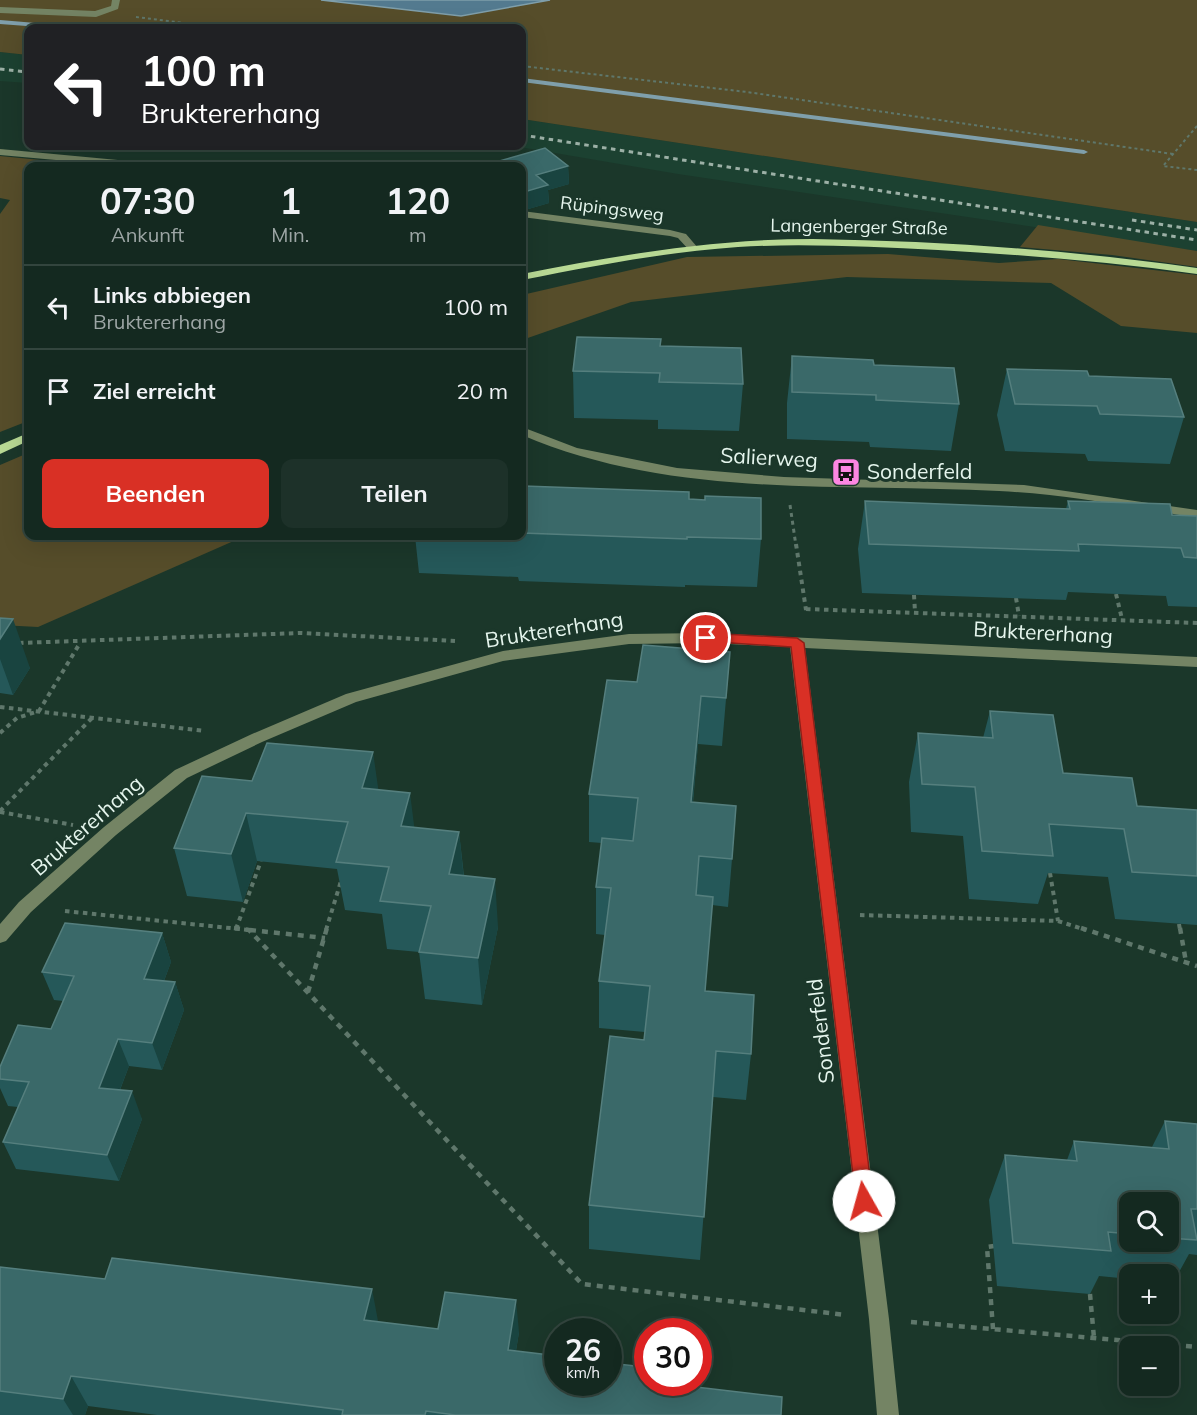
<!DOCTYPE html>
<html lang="de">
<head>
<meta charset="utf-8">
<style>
  :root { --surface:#142920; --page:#1d3129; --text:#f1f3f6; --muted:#9da6a5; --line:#33453e; --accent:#d93025 }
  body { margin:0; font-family:Mulish,sans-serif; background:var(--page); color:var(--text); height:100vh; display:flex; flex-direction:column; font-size:22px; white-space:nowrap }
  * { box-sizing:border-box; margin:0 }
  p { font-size:20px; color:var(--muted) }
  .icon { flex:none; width:33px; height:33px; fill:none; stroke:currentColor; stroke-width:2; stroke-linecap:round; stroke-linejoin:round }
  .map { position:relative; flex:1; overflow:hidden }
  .sheet { position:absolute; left:24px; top:162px; width:502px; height:378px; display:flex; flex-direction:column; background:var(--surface); border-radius:12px; box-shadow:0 6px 24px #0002,0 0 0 2px var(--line) }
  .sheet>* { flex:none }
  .banner { position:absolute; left:24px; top:24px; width:502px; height:126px; border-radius:12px; box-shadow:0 6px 24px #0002,0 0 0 2px var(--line); background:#202124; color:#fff; overflow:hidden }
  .controls { position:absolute; left:1119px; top:1192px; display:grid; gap:12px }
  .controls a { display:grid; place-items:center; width:60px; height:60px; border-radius:12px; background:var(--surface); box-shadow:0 6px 24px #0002,0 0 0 2px var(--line); font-size:30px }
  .speed { position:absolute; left:544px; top:1318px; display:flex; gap:12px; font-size:30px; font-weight:700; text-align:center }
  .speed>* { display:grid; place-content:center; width:78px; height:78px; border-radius:50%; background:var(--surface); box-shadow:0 6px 24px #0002,0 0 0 2px var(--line); line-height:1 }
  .speed small { font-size:15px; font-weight:400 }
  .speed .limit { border:9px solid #d22; background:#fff; color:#111 }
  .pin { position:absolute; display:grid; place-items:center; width:51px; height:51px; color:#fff; margin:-26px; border:3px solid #fff; border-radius:50%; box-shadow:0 2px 6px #0007 }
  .me { position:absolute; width:66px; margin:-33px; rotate:353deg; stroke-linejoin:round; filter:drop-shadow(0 0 4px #0008) }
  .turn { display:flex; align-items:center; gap:21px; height:126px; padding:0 18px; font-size:27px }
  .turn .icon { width:78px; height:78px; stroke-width:2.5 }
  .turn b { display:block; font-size:42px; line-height:51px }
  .eta { display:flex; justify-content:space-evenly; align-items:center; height:102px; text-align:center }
  .eta b { font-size:36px; font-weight:700; line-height:42px }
  .action { display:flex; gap:12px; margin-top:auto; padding:12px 18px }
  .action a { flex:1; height:69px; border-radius:12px; background:var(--accent); color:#fff; font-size:24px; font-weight:700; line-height:69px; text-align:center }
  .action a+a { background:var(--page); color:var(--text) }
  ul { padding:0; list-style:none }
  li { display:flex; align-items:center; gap:18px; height:84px; padding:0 18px; border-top:2px solid var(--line) }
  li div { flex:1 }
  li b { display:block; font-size:22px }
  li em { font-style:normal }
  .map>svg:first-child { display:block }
</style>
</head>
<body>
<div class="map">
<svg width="1197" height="1415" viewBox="0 0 1197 1415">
  <rect width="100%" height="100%" fill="#1b372a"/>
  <path fill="#1c4131" d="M0,52L28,55V83L0,81Z
    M522,119L1197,222V251L678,174L514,146H522Z"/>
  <path fill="#564d2a" d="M0,0H1197V222L522,119V28H28V55L0,52Z
    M0,156L101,166H28V421L0,432V214L10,200L0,198Z
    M1038,225L1197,251V267L1112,255L1020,247Z
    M888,254L999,263L1058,259L1197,275V333L1121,326L1051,283L847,277L631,302L522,340V295L687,257Z
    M28,453V536H245L38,627L0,625V465Z"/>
  <path fill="#537a8f" stroke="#7f9fab" stroke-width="1.5" d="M321,0H550L461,16Z"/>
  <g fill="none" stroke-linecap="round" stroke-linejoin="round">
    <path fill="#7f9fab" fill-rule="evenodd" d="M0,20L72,26L75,28H53L0,24Z
      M522,78L1084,150L1088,152L1084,154L522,82Z"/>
    <path stroke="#5f776b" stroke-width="2" stroke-dasharray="3 3" stroke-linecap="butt" d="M136,17L224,28
      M522,66L747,92L1173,154
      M1197,126L1163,166L1197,170"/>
    <path stroke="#5f776b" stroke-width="3" stroke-dasharray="4 4" stroke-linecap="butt" d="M790,505L796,546"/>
    <path stroke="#5f776b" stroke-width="4" stroke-dasharray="4.5 4.5" stroke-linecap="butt" d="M796,544L806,610
      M1116,594L1122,619
      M914,595L915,612
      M1016,598L1019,616
      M806,609L1197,623
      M19,643L300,633L455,641
      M0,707L205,731
      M0,733L17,718L39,711L80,643
      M0,811L92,718
      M0,812L73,825
      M1050,873L1058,921
      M65,911L249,930
      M860,915L1058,921L1086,930
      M1179,924L1180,930
      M236,929L261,861
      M326,930L341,881"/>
    <path stroke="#5f776b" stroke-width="4.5" stroke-dasharray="6 6" stroke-linecap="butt" d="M234,928L249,930L582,1284L846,1315
      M1081,928L1197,966
      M1180,928L1186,962
      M250,930L325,938
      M308,992L327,928
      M1090,1294L1094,1338
      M911,1322L1197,1347
      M993,1329L987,1247L994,1246"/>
    <path fill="#748464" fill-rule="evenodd" d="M112,0H120L118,9L96,17L0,13V7L95,11L111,6Z
      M0,149L150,163L155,166H123L0,155Z
      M522,211L670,230L686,234L698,248L697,250H689L678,238L670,236L522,217Z
      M522,427L577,448L677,468L784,477L1024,485L1197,510V518C1131,507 1065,494 999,491C840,483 671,499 522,435Z
      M706,633L1197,657V667L805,648L889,1319L899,1415H877L869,1319L790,647L706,643L629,644L503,661L356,702L262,742L187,778L116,835L31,912L6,941L0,943V924L19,902L104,827L175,770L252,734L346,694L503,651L629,634Z"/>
    <path fill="#b8d994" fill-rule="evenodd" d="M813,239C942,241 1070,250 1197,268V274C1111,262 1025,255 938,250C872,247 805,243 738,247C665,252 593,266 522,280V274C619,255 714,239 813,239Z
      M28,433V441L0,454V445Z"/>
    <path stroke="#9cb0a6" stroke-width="3" stroke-dasharray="4.5 4.5" stroke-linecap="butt" d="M0,69L28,72
      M522,135L1197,240
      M1132,220L1197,230"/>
  </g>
  <path fill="#255859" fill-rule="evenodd" d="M55,146H104L99,151Z
    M545,148L568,166L569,184L548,190L549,203L525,210L522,208V166H489V164Z
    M661,346L743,384L739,431L658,429V420L574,418L573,371Z
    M792,356L874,365L959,404L951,451L870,447L869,442L787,439V403Z
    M1007,369L1089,376L1184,417L1170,464L1088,461L1085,454L1005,451L997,415Z
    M522,493L689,499L761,539L757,587L685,585V587L519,581L518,577L419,573L415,536H522Z
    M865,501L1066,509L1068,501L1172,515L1197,516V607L1168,606L1166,596L1068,592L1066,600L862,593L858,549Z
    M0,618L30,668L13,695L0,693Z
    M730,652L722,746L698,744L693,803L732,859L728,907L712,905L705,991L751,1054L746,1100L713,1097L700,1260L589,1249V1205L644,1040L645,1032L599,1028V981L605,935L596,934V887L602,843L589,842V794L637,682Z
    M990,711L1063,773L1137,806L1197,810V925L1115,919L1108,877L1048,873L1038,904L969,899L963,836L911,832L909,782L918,733L983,738Z
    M252,781L378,790L415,828L459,832L464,876L498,927L482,1005L425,999L419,952L387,949L382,914L345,910L337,869L257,861L243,902L187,896L174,848Z
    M162,933L171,962L164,981L175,982L184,1010L162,1070L129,1066L120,1090L142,1119L119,1181L16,1169L3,1142L18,1107L8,1106L0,1088V1067L51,1029L63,1001L54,1000L42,972Z
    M1165,1121L1197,1124V1255L1189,1254L1173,1283H1168V1275H1130V1279L1099,1276L1090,1294L997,1286L989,1200L1005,1155L1067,1160L1074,1141L1152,1147ZM1130,1203H1168V1242H1130Z
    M0,1267L378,1321V1322L438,1329L519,1332L516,1351L643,1381L781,1415H157L88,1406L85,1415H0Z"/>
  <path fill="#194440" d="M98,146H104L99,151Z
    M568,166L569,184L548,190L549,203L525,210L524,192L536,175Z
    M13,619L30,668L13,695L0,659V639Z
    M701,696L698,744L688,851L691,802Z
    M373,752L380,801L362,788Z
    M410,793L416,841L401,826Z
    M246,813L257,861L243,902L231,854Z
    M459,832L464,880L449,874Z
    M495,879L498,927L482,1005L478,958Z
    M162,933L171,962L154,1007L144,979Z
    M175,982L184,1010L162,1070L152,1043Z
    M118,1039L129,1066L110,1115L99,1088Z
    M132,1091L142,1119L119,1181L107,1155Z
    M372,1289L378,1321L372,1351L364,1320Z
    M516,1300L519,1332L511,1381L508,1350Z
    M71,1376L88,1406L85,1415H73L63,1399Z"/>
  <path fill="#3a6969" stroke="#557f7e" stroke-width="1.5" d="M545,148L568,166L536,175L548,185L524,192L522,191V166H493L489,164Z
    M577,337L661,339L660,346L741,348L743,384L659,382L660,373L573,371Z
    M792,356L873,360L874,365L954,368L959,404L876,400V395L792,392Z
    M1007,369L1087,371L1089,376L1171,379L1184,417L1100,414L1097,406L1015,404Z
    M524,486L689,492V499L705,500V496L761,498V539L687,537V539L522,533V493Z
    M865,501L1070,509L1068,501L1170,504L1172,515L1197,516V558L1184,557L1181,548L1078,544L1079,551L869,544Z
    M0,618L13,619L0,639Z
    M643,645L730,652L726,698L701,696L691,802L736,806L732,859L699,856L696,895L713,897L705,991L754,995L751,1054L716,1051L704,1217L589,1205L610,1036L644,1040L650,986L599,981L611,888L596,887L602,838L633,841L638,798L589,794L607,680L637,682Z
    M990,711L1053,715L1063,773L1132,778L1137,806L1197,810V876L1132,872L1124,829L1049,824L1053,856L982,851L975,787L922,784L918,733L993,738Z
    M267,743L373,752L362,788L410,793L401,826L459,832L449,874L495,879L478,958L419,952L431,906L380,901L389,867L336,862L348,822L246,813L231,854L174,848L202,776L252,781Z
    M65,923L162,933L144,979L175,982L152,1043L118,1039L99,1088L132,1091L107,1155L3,1142L29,1082L0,1079V1067L18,1025L51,1029L74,976L42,972Z
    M1165,1121L1197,1124V1209H1191L1197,1240L1168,1238V1203H1130V1234L1108,1232L1111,1251L1013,1243L1005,1155L1077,1161L1074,1141L1169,1149Z
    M112,1258L372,1289L364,1320L438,1329L445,1292L516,1300L508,1350L558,1356V1383H609V1363L644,1367L643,1381H648V1383H662L782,1397L781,1415H455L426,1411L425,1415H342L343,1410L71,1376L63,1399L0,1391V1267L105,1279Z"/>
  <path fill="#d93025" stroke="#8d1f18" stroke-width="1.5" d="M706,633L797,638L804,643L873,1201L871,1207L864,1209L858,1207L856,1201L791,647L701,641L700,638L701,635Z"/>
  <defs>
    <g id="bus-square" transform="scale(1.5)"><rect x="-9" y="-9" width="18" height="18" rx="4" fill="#fd86e2" stroke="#1b372a"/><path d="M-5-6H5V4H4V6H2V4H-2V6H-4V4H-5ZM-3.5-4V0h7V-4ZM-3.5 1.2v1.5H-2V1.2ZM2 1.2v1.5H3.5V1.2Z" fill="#111"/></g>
  </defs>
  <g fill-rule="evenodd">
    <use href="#bus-square" x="846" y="472"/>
  </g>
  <g text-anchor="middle" stroke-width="6" stroke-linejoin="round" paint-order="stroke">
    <g font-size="18" fill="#e5f5ed" stroke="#1b372a">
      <text transform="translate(612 209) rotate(7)" y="6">Rüpingsweg</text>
      <text transform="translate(859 227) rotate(1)" y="6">Langenberger Straße</text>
    </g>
    <g font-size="21" fill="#e5f5ed" stroke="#1b372a">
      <text transform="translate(769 458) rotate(3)" y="7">Salierweg</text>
      <text transform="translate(554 630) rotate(-9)" y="7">Bruktererhang</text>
      <text transform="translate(1043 633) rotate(3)" y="7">Bruktererhang</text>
      <text transform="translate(87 826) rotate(-41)" y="7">Bruktererhang</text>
      <text transform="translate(821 1031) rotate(-97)" y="7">Sonderfeld</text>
    </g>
    <g font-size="21" fill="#e5f5ed" stroke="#1b372a" text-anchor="start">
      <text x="867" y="479">Sonderfeld</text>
    </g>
  </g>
</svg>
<div class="controls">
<a><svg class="icon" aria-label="search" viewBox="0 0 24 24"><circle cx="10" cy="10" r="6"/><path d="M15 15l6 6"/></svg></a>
<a>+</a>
<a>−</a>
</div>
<div class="speed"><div>26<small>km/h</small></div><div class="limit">30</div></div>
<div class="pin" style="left:706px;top:638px;background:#d93025"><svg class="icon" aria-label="arrive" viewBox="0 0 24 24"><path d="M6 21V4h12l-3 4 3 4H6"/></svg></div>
<svg class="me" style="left:864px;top:1201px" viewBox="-20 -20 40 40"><circle r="19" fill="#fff"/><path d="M0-13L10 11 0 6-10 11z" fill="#d93025"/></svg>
<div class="banner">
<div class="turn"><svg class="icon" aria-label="left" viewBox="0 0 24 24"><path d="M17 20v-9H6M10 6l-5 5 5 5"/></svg><div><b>100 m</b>Bruktererhang</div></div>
</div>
<section class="sheet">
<div class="eta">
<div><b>07:30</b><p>Ankunft</p></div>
<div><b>1</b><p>Min.</p></div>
<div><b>120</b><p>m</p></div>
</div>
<ul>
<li><svg class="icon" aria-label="left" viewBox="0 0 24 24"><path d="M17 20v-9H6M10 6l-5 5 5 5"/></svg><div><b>Links abbiegen</b><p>Bruktererhang</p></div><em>100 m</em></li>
<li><svg class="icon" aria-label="arrive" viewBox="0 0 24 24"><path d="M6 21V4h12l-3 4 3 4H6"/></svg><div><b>Ziel erreicht</b></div><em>20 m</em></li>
</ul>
<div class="action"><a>Beenden</a><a>Teilen</a></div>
</section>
</div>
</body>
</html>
